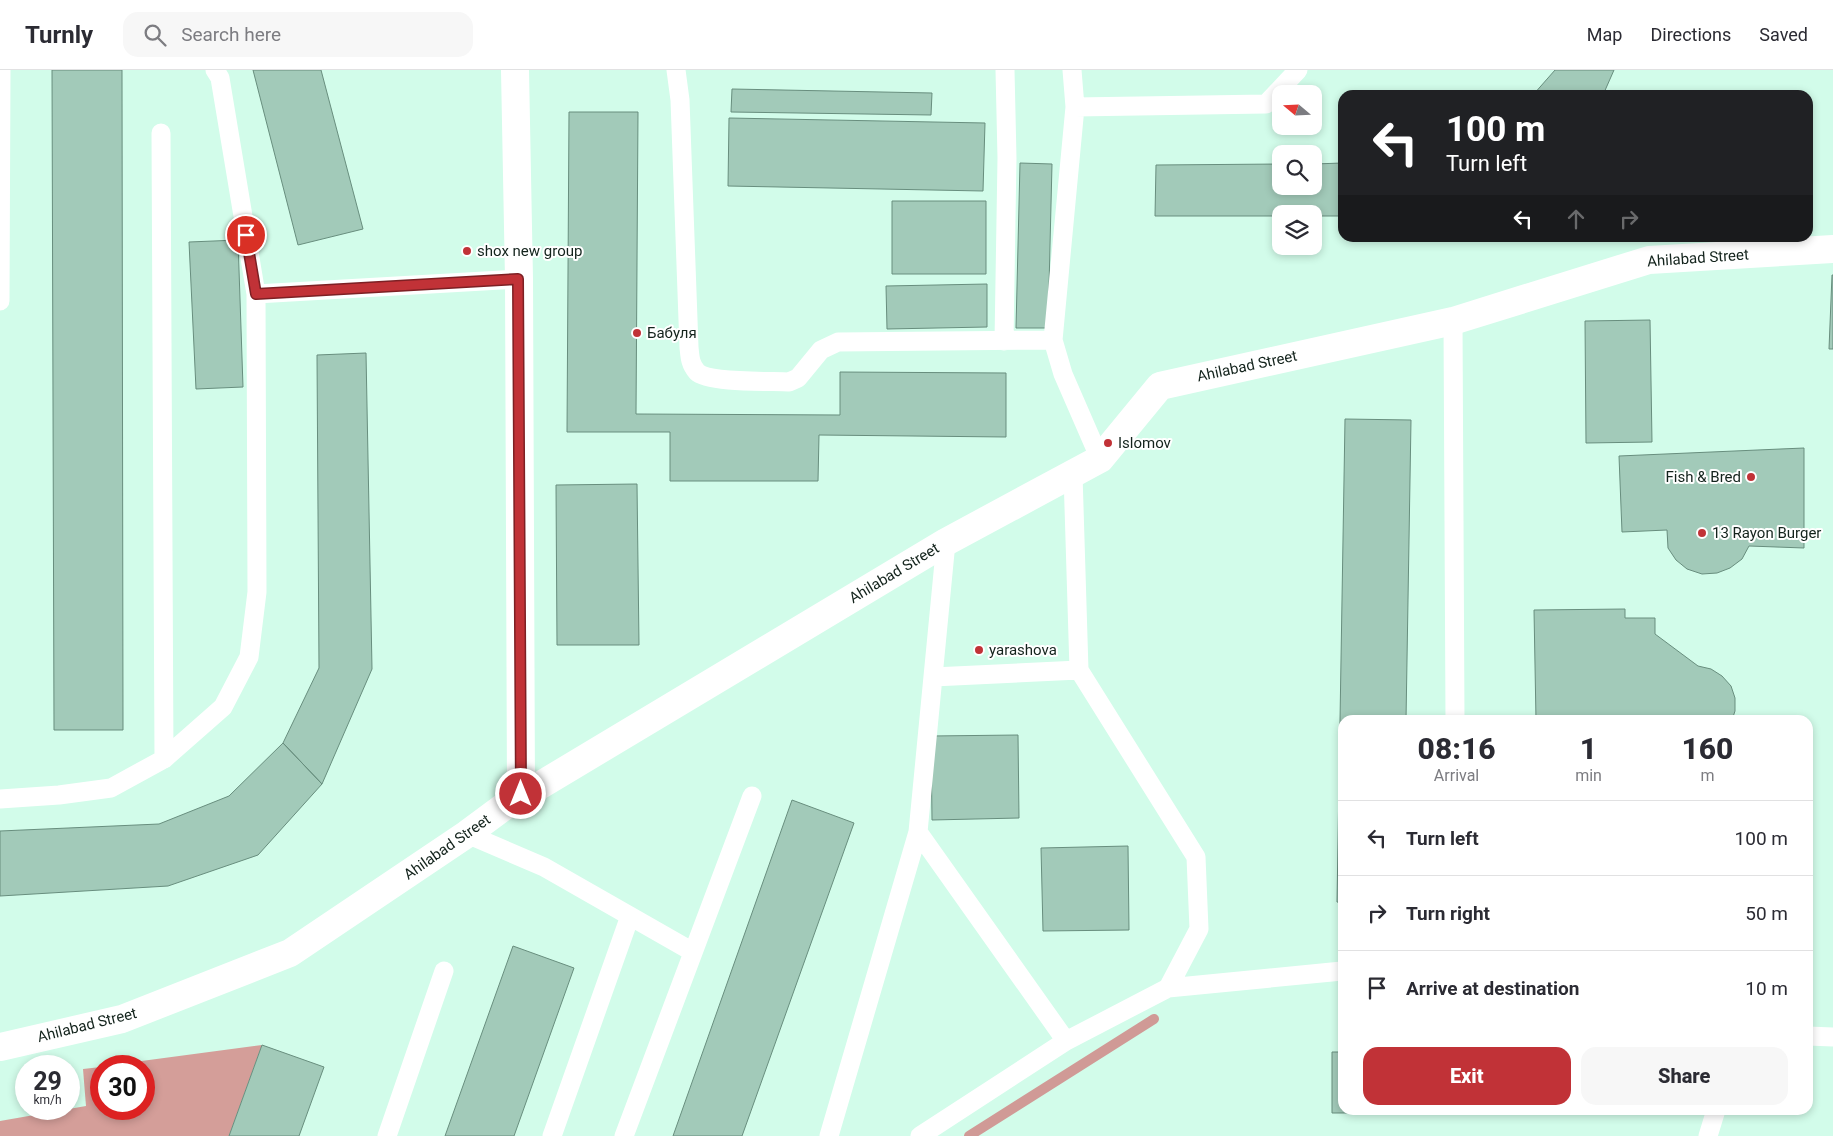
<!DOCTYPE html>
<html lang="en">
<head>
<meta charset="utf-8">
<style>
  :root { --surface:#fff; --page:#f7f7f7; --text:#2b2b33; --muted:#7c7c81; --line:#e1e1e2; --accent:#c13237 }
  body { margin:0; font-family:Roboto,sans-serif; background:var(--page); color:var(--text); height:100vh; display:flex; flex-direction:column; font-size:19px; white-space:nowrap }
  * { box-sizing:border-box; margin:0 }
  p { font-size:16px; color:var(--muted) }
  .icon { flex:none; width:28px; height:28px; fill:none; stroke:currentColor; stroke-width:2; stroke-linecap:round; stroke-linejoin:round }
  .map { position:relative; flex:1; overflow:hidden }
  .side { position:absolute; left:1338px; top:645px; width:475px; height:400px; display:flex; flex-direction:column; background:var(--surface); border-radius:15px; box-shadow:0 2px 8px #0003 }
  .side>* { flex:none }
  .hud { position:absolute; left:1338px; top:20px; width:475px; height:152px; border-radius:15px; box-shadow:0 2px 8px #0003; background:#202124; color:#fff; overflow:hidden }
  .needle { width:32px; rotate:289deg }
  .tools { position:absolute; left:1272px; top:15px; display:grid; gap:10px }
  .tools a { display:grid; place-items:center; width:50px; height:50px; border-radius:10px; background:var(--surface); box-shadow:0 2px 8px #0003; font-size:25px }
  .speed { position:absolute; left:15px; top:985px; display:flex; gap:10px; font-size:25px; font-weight:700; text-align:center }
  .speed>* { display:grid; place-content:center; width:65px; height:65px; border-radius:50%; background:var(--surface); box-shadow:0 2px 8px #0003; line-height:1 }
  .speed small { font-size:12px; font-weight:400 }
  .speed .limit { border:8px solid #d22; background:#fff; color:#111 }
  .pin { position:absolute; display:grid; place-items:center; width:42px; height:42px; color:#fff; margin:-21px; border:2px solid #fff; border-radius:50%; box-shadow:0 1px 5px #0007 }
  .me { position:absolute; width:55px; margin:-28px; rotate:0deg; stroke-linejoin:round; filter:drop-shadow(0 0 4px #0008) }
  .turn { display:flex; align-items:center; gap:18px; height:105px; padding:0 25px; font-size:22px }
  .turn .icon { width:65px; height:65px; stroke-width:2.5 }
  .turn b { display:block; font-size:35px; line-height:42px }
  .lanes { display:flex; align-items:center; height:48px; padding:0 25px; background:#0003; justify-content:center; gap:25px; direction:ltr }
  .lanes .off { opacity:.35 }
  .eta { display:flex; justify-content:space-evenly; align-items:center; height:85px; text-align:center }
  .eta b { font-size:30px; font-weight:800; line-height:35px }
  .cta { display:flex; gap:10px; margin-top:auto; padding:10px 25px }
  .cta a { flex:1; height:58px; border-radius:15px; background:var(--accent); color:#fff; font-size:20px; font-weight:800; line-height:58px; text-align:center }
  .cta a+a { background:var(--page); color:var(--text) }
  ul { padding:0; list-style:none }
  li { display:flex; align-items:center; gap:15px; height:75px; padding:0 25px; border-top:1px solid var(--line) }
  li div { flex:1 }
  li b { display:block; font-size:19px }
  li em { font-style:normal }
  header { display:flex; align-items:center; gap:30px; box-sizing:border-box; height:70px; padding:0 25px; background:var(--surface); border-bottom:1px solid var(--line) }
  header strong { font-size:24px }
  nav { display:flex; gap:28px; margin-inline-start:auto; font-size:18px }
  .search { width:350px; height:45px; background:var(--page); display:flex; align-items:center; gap:12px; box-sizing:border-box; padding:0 18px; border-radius:15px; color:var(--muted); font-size:19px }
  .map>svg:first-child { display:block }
</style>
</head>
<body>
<header>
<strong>Turnly</strong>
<div class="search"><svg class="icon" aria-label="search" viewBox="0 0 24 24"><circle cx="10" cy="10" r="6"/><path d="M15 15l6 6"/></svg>Search here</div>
<nav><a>Map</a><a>Directions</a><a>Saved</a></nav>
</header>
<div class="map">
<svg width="1833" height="1066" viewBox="0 0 1833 1066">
  <rect width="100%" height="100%" fill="#d2fcea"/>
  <path fill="#d49e99" d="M262,975L229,1066H0V1051L86,1036L83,999L101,997V1039H144V996H104Z"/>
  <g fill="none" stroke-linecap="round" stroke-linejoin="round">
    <path stroke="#d09a96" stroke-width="10" d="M969,1066L1154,949"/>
  </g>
  <path fill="#a2cab9" stroke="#688e7e" d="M52,0H122L123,660H54Z
    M253,0H321L363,159L298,175Z
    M1555,0H1614L1603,25H1533Z
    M732,19L932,23L931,45L731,42Z
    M569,42H638L636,344L840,345V302L1006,303V367L819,365L818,411H670V362H567Z
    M729,48L985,53L983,121L728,116Z
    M1020,93L1052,94L1048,258H1016Z
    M1342,93V146H1314V144H1281V146H1155L1156,95L1281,94V116H1314V94Z
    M892,131H986V204H892Z
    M238,170L243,317L196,319L189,172Z
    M1832,205H1833V279H1829Z
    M987,214V257L887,259L886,216Z
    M1650,250L1652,372L1586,373L1585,251Z
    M366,283L372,599L322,714L283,673L319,598L317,285Z
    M1345,349L1411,350L1406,650H1342V833L1337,832Z
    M1804,378V478L1749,476L1742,489L1730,498L1717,503L1702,504L1687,499L1676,490L1668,478L1667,460L1622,462L1619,386Z
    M637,414L639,575H557L556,415Z
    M1625,539V548H1655V564L1698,596L1711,599L1722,606L1731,616L1735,628V641L1732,650H1536L1534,540Z
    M1018,665L1019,748L932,750L931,666Z
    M283,673L322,714L258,785L168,816L0,826V761L159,754L229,726Z
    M792,730L854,753L742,1066H673Z
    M1128,776L1129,860L1043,861L1041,778Z
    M513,876L574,898L514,1066H445Z
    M262,975L324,997L299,1066H229Z
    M1332,982H1342V1040H1700V1042L1332,1043Z"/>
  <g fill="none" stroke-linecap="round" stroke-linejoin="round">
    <path stroke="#fff" stroke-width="19" d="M676,0L680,30L689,277C690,287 690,294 697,302C708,313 772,311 789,312L798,308L821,280L838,272L1053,270
      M1072,0L1075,37L1053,270L1063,304L1100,389
      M1075,37L1266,34L1298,0
      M161,63L164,689
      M256,224L519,209
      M0,231L1,0
      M1453,251L1455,650
      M1004,271L1007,88L1005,0
      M1073,404L1079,600
      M933,607L1079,600L1196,787L1199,859L1168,918L1066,971
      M0,729L59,725L111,718L164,689L223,637L249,587L257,522L256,224L220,8L215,0
      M467,764L544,797L693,882
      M1168,918L1342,901
      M1808,966L1833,967
      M387,1066L444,901
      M552,1066L630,846
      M624,1066L752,726
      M829,1066L918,762
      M920,1066L1066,971L918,762L946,472
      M1708,1066L1716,1040"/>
    <path stroke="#fff" stroke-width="28" d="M515,0L519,209L521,724
      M0,977L122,949L290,883L467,764L521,724L539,716L946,472L1100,389L1160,316L1453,251L1649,190L1833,179"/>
  </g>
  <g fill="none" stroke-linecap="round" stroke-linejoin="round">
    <g stroke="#7d2024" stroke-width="12">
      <path id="route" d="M246,165L256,224L518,209L521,724"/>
    </g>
    <use href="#route" stroke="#c13237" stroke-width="9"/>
  </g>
  <g fill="#c13237" stroke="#fff" stroke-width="2">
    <circle cx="467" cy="181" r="5"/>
    <circle cx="637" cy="263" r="5"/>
    <circle cx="1108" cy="373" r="5"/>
    <circle cx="1751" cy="407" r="5"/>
    <circle cx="1702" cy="463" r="5"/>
    <circle cx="979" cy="580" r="5"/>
  </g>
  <g text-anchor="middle" stroke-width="4" stroke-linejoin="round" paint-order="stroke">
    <g font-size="15" fill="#13231c" stroke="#fff" text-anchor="start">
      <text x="477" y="186">shox new group</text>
      <text x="647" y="268">Бабуля</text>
      <text x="1118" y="378">Islomov</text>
      <text x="1741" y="412" text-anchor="end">Fish &amp; Bred</text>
      <text x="1712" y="468">13 Rayon Burger</text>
      <text x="989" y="585">yarashova</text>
    </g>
    <g font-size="15" fill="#13231c" stroke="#fff">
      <text transform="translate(1698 188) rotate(-4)" y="5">Ahilabad Street</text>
      <text transform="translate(1247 296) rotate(-12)" y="5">Ahilabad Street</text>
      <text transform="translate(894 503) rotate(-31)" y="5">Ahilabad Street</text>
      <text transform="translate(447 777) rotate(-35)" y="5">Ahilabad Street</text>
      <text transform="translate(87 955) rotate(-14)" y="5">Ahilabad Street</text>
    </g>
  </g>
</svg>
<div class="tools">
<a><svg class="needle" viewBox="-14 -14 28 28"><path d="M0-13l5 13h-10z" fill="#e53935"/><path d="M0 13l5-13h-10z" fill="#7c7c81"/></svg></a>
<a><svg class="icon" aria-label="search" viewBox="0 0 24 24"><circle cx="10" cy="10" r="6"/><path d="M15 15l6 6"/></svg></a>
<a><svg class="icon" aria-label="layers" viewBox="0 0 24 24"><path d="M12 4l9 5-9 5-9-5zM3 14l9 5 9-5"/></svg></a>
</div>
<div class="speed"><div>29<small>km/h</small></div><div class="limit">30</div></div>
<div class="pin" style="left:246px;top:165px;background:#d93025"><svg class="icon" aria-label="arrive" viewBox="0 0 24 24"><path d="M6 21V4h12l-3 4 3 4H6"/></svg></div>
<svg class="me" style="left:521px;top:724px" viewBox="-20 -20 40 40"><circle r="17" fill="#c13237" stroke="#fff" stroke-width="3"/><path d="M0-11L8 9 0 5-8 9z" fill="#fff"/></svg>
<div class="hud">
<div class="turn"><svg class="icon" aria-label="left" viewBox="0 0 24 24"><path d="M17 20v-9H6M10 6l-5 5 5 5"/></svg><div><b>100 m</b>Turn left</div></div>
<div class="lanes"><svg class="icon" aria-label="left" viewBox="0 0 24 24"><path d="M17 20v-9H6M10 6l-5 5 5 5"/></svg><svg class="icon off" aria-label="ahead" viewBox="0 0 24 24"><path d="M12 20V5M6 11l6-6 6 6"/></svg><svg class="icon off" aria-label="right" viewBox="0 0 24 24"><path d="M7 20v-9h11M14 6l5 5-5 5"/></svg></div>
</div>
<section class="side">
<div class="eta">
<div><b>08:16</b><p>Arrival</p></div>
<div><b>1</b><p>min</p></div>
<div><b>160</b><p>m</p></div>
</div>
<ul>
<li><svg class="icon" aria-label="left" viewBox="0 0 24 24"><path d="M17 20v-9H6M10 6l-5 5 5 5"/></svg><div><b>Turn left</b></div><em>100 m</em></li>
<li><svg class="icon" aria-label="right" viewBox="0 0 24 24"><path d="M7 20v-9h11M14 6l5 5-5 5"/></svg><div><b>Turn right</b></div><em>50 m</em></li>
<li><svg class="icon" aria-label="arrive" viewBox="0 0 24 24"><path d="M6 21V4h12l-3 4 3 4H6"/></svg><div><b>Arrive at destination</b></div><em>10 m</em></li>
</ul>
<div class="cta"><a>Exit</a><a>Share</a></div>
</section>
</div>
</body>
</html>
